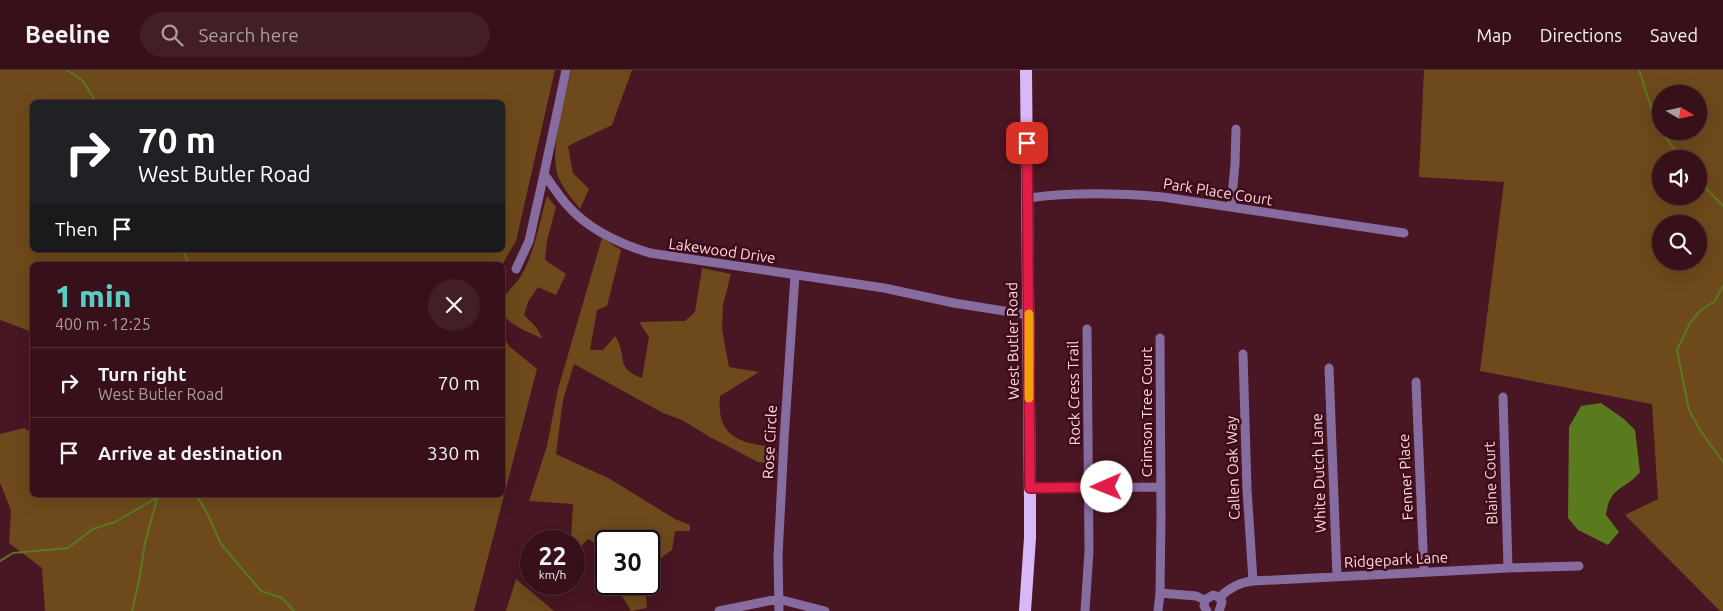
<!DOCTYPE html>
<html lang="en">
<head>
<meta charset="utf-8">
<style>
  :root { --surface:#37101a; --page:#421e27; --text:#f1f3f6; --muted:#aa9da2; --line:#513039; --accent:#56cec4 }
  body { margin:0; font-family:Ubuntu,sans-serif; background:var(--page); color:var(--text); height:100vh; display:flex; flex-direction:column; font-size:19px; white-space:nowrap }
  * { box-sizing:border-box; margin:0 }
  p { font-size:16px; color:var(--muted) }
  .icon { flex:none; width:28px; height:28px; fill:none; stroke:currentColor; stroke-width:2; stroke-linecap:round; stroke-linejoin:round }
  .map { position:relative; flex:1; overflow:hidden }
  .side { position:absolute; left:30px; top:192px; width:475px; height:235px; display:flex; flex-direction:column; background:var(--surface); border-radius:8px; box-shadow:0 5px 20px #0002,0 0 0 1px var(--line) }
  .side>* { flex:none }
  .guide { position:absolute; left:30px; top:30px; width:475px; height:152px; border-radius:8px; box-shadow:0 5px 20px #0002,0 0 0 1px var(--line); background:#202124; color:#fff; overflow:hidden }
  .needle { width:32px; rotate:99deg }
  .buttons { position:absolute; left:1652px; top:15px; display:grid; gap:10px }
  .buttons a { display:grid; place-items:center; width:55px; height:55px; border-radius:50%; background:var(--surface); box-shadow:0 5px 20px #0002,0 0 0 1px var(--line); font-size:25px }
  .speed { position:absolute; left:520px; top:460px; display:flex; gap:10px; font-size:25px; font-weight:700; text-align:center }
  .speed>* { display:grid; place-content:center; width:65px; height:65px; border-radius:50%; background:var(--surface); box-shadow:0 5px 20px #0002,0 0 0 1px var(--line); line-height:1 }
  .speed small { font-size:12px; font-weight:400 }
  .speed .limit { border:2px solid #111; border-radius:8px; background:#fff; color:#111 }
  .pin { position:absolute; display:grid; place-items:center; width:42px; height:42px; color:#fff; margin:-21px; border-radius:10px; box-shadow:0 2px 8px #0006 }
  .me { position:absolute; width:55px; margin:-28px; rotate:269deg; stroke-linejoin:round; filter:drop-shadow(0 0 4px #0008) }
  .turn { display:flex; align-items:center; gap:18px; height:105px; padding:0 25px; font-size:22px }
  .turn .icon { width:65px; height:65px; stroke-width:2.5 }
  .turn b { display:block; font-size:35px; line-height:42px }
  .then { display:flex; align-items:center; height:48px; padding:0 25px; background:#0003; gap:10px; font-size:19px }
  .round { display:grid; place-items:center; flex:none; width:52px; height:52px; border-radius:26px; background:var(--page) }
  .headline { display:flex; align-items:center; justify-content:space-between; height:85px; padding:0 25px }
  h1 { font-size:30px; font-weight:800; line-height:38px; color:var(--accent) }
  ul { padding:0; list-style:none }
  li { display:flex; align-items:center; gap:15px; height:70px; padding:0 25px; border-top:1px solid var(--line) }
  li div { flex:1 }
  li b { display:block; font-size:19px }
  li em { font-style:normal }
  header { display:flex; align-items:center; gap:30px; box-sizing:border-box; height:70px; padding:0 25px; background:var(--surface); border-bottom:1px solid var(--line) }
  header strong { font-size:24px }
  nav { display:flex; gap:28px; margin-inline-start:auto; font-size:18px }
  .search { width:350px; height:45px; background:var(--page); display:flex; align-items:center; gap:12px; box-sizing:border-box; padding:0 18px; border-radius:28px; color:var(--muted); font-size:19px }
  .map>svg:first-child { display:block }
</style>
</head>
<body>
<header>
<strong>Beeline</strong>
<div class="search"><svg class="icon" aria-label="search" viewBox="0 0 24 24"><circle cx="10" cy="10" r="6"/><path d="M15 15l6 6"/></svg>Search here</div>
<nav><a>Map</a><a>Directions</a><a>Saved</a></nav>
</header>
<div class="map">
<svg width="1723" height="541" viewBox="0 0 1723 541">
  <rect width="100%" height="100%" fill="#491623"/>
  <path fill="#6e491b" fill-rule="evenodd" d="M0,0H555L516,171L502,195H32V262L0,250ZM502,32V180H32V32Z
    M571,0H632L612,55L568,76L573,103L589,119L580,139C572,128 561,117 557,103C550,75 565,29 571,0Z
    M1424,0H1723V541H1720L1625,445L1658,429L1652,334L1480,301L1504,112L1419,107ZM1661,24H1699V61H1661ZM1661,89H1699V126H1661ZM1661,154H1699V191H1661Z
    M547,126L556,137L547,171L545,190L566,204L556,225L538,217L528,232L524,245L536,257L543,269C530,262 508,256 503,242C498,227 514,217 521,206C535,182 539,153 547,126Z
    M602,168L621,180L607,236L597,240L590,280H603L615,266C628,284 614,299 642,308L649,267L639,252L685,251L695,242L702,198L731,204L723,235L722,259L729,297L759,302L720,326C716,368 741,374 776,377L777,389L773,394L758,392L710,367L682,350L663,343L574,294L563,330L556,384L610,409L675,449L690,455V461H675L672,480L652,494L649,501V471H606V480L588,469L580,477L571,468L573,434L529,431L547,376L558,319Z
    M503,266L509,276L537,299L474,541H45L42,498L9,473L11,440L0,413V364L24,358L32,363V425H502Z
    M516,509L554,541H506Z
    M615,514H645L647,538L631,541Z"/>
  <path fill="#597b1e" d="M1601,333L1624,349L1635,360L1640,402C1625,421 1610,415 1606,445L1619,462L1608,475L1578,460L1568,448L1569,357L1581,336Z"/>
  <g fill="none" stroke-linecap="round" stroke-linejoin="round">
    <path stroke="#597b1e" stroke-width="2" d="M67,0L83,11L96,32
      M1639,0L1657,55L1681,89
      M1699,111L1723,136
      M183,180L189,195
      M1723,216L1715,231L1700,241L1690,253L1677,280L1689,340L1700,360L1723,392
      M196,425L207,443L221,474L261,521L282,528L294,541
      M0,491L13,483L68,478L93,459L115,452L158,427
      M132,541L139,511L145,473L158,425"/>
    <path stroke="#866c9f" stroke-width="9" d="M566,0L544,104C552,115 559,126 567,135C588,159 620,174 650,183L884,218L954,233L1029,245
      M1028,128C1072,122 1119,123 1163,127L1404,163
      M1231,137L1235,94L1236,59
      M516,199L529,171L544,104
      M1243,284L1247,419L1253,511
      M1329,298L1337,506
      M1416,312L1424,502
      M1503,327L1508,498
      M1030,418L1161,417
      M1160,523L1196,526L1205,530
      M1219,528C1229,518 1240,512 1253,511L1508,498L1579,496
      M719,541L778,529L825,541
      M779,541L778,486L784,370L795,205
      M1085,541L1089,481L1087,259
      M1158,541L1160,523L1161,445L1160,268
      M1207,541L1204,536L1205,530L1213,525L1219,527L1222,532L1219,541"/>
    <path stroke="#d8b8f7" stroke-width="12" d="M1025,541L1030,468V432L1026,0"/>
  </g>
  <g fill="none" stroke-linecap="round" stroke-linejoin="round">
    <g stroke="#92132f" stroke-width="12">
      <path id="route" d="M1027,73L1030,418L1107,417"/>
    </g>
    <use href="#route" stroke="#e11d48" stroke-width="9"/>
    <path stroke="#f59e0b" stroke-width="9" d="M1029,244V328"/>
  </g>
  <g text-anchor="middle" stroke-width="5" stroke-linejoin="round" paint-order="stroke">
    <g font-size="15" fill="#fcd9de" stroke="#3e0b1a">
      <text transform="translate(1218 122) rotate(9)" y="5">Park Place Court</text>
      <text transform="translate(722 181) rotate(8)" y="5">Lakewood Drive</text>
      <text transform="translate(1013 271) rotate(-91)" y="5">West Butler Road</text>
      <text transform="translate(1074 323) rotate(-91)" y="5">Rock Cress Trail</text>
      <text transform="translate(1147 342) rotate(-90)" y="5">Crimson Tree Court</text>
      <text transform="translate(770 372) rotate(-87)" y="5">Rose Circle</text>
      <text transform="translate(1233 398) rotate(-92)" y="5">Callen Oak Way</text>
      <text transform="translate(1319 403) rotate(-92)" y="5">White Dutch Lane</text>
      <text transform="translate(1406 407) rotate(-93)" y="5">Fenner Place</text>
      <text transform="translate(1491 413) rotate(-92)" y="5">Blaine Court</text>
      <text transform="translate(1396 490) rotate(-3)" y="5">Ridgepark Lane</text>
    </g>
  </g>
</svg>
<div class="buttons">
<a><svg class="needle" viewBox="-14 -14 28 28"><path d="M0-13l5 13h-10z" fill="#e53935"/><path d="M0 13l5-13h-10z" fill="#aa9da2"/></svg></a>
<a><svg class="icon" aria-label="sound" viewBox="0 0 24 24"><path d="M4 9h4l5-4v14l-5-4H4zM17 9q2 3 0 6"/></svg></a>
<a><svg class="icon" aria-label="search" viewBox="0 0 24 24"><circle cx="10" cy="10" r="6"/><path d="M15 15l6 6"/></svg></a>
</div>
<div class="speed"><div>22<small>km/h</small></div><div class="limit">30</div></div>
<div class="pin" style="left:1027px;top:73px;background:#d93025"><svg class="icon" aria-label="arrive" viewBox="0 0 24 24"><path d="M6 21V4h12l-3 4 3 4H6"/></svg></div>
<svg class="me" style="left:1107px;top:417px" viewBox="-20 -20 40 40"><circle r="19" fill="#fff"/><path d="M0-13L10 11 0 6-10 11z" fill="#e11d48"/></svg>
<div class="guide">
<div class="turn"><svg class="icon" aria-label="right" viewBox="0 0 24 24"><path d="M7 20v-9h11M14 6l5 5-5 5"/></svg><div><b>70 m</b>West Butler Road</div></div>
<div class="then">Then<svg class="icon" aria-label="arrive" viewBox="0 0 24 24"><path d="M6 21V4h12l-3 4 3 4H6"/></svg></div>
</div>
<section class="side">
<div class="headline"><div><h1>1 min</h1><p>400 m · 12:25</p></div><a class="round"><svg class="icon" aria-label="close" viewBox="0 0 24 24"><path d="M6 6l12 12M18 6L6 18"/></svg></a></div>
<ul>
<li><svg class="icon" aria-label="right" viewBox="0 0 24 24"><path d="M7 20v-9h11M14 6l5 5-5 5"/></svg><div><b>Turn right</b><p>West Butler Road</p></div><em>70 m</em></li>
<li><svg class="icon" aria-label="arrive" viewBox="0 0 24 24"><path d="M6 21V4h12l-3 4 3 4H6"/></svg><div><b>Arrive at destination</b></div><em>330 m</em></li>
</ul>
</section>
</div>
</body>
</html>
